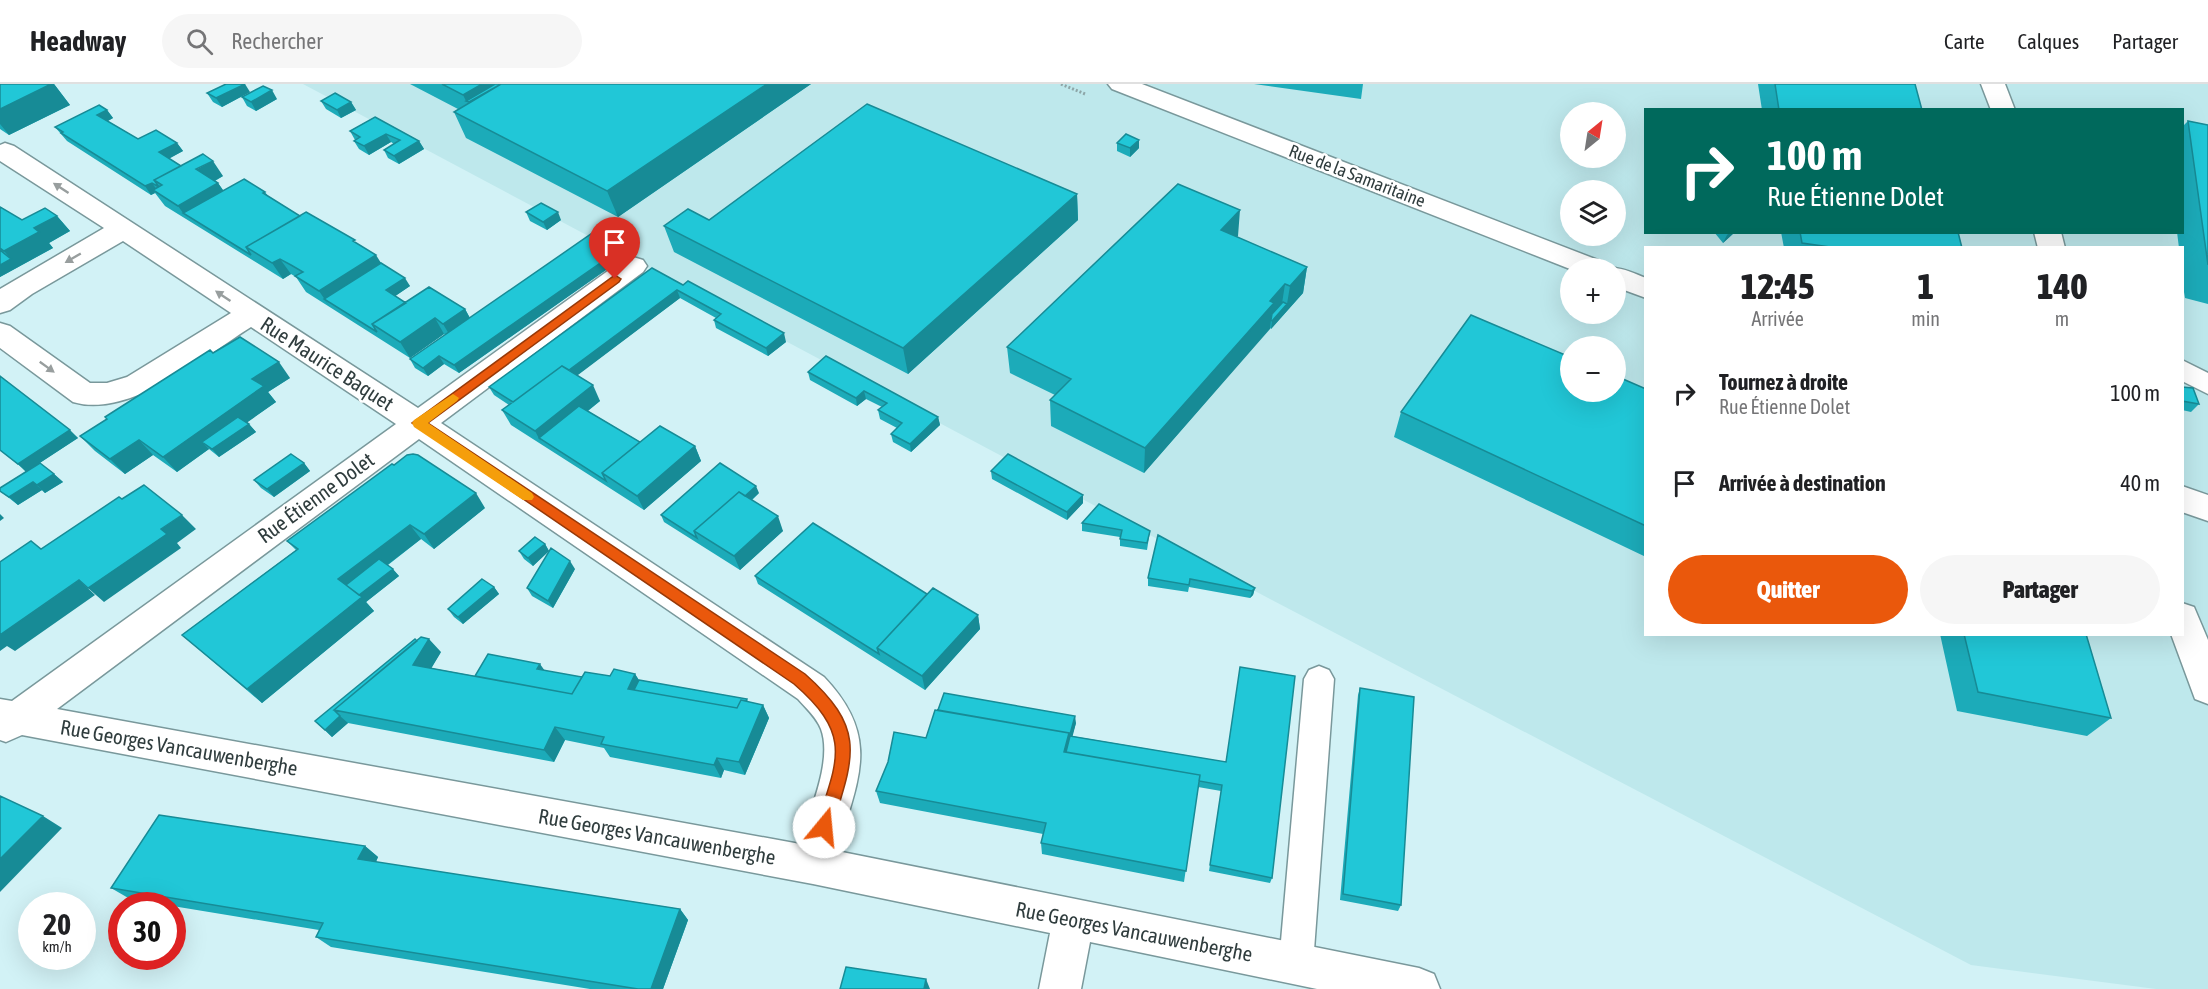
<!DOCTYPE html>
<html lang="fr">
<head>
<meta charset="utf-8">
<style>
  :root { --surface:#fff; --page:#f6f6f6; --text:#202124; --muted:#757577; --line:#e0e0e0; --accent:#ea580c }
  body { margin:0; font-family:"Asap Condensed",sans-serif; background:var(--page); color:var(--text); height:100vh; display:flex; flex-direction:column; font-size:22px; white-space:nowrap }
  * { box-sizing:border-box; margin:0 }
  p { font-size:20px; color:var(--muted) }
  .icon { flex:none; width:33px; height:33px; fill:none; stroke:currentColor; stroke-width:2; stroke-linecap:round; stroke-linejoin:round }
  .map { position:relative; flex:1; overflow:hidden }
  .side { position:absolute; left:1644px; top:162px; width:540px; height:390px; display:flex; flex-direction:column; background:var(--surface); border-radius:0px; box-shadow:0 6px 24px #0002 }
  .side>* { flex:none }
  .banner { position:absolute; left:1644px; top:24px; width:540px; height:126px; border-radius:0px; box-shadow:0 6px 24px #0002; background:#00695c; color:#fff; overflow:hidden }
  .needle { width:39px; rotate:30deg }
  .buttons { position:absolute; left:1560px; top:18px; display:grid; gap:12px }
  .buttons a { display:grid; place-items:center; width:66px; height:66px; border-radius:50%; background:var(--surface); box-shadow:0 6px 24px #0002; font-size:30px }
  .speed { position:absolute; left:18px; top:808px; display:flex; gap:12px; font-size:30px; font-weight:700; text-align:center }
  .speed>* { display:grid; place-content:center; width:78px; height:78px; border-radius:50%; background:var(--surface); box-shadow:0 6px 24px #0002; line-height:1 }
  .speed small { font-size:15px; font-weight:400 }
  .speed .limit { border:9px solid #d22; background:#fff; color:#111 }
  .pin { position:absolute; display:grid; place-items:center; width:51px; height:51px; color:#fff; margin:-62px -26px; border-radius:50% 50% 50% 0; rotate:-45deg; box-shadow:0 0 6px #0007 }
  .pin .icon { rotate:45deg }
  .me { position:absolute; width:66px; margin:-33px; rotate:17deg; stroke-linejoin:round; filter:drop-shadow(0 0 4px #0008) }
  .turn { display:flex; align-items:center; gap:21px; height:126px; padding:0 24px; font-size:27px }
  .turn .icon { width:78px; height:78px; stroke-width:2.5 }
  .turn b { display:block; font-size:42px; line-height:51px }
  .eta { display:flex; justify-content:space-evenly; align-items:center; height:102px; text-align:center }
  .eta b { font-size:36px; font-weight:800; line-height:42px }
  .cta { display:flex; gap:12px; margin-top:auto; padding:12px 24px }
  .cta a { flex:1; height:69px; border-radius:36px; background:var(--accent); color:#fff; font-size:24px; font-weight:800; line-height:69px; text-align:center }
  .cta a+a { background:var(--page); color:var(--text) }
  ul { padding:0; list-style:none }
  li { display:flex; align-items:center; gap:18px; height:90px; padding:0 24px }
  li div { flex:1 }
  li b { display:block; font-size:22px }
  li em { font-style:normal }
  header { display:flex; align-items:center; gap:36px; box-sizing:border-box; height:84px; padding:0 30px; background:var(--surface); border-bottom:2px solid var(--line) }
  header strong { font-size:28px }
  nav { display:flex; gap:33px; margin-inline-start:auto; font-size:21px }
  .search { width:420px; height:54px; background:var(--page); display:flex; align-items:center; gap:15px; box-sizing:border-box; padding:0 21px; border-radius:33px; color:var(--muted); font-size:22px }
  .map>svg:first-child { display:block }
</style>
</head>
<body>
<header>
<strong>Headway</strong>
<div class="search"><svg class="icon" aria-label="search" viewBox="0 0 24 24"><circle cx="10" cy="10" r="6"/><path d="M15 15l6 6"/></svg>Rechercher</div>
<nav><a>Carte</a><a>Calques</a><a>Partager</a></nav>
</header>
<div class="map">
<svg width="2208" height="905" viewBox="0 0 2208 905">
  <rect width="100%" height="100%" fill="#d2f2f6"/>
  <path fill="#bee8ec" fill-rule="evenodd" d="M303,0H2208V905H2156L1971,881L1270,515ZM1646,26H2182V148H1646ZM1570,28H1616V74H1570ZM1570,106H1616V152H1570ZM1646,164H2182V550H1646ZM1570,184H1616V230H1570ZM1570,262H1616V308H1570Z"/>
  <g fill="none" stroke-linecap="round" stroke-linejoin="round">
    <g stroke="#79989b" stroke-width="3">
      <path id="service" d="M2182,276L2208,289V310L2182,297Z
        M1319,582L1329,586L1334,595L1313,880L1308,892L1296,897L1284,892L1279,880L1304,595L1309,586Z"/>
    </g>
    <g stroke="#79989b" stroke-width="3">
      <path id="minor" d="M1981,0H2005L2015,26H1991Z
        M5,59L14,62L418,324L623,176L633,173L643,176L647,182L643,188L441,339L824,593C882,654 858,695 837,767L1419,884L1434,890L1440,905H1317L1090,858L1081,905H1039L1050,849L813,800L22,651L6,658L0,656V615L12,617L396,340L251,243C205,272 130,335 73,318L0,264V239L10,242L90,299H107L127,293L231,229L123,157L32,210L10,226L0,229V205L104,144L0,77V61ZM419,355L798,615C806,624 817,634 821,645C833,677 809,728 800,760L57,625Z
        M2034,148H2061L2065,164H2038Z
        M2182,519L2194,523L2208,556V620L2195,615L2171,550H2182Z"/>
    </g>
    <g stroke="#79989b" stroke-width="3">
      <path id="tertiary" d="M1108,0H1142L1603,178L1607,184L1570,185L1112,5Z
        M1613,184C1624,184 1635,190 1646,194V214L1616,203V184Z
        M2182,402L2208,411V437L2182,428Z"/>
    </g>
    <path stroke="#8da5a7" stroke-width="3" stroke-dasharray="2 2" stroke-linecap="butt" d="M1061,0L1085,10"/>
    <use href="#service" fill="#fff" fill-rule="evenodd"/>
    <use href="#minor" fill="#fff" fill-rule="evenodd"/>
    <use href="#tertiary" fill="#fff" fill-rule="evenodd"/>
  </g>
  <path fill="#1cabb9" d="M0,0H54L70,21L9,51L0,45Z
    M410,0H811L618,133L466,54L454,28L458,25Z
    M1254,0H1363L1361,15Z
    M1758,0H1915L1922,26H1762Z
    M250,8L222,23L213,18L207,9Z
    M242,13L277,15L256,27L247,22Z
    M321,17L351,18L356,26L341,34L326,25Z
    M107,26L113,34L108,37L138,55L177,59L183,67L169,74L181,82L223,92L215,97L218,99L223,106L265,108L268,112L300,132L358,160L410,202L395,212L406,219L465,225L470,234L619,166L623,174L459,289L444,280L428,292L415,284L410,275L446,251L444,250L410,274L306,208L296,193L291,190L283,195L165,122L155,109L151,111L67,57L55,43Z
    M375,33L419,57L424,65L399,80L388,74L384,66L394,60L391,58L369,71L359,65L354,57L355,56L350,47Z
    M2188,37L2208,41V220L2185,214L2182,196V164H2179L2177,148H2182V43Z
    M1117,59L1139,64L1130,73L1117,67Z
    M1077,110L1078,136L908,290L674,168L664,142L709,136Z
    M0,123L22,136L57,132L70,147L49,159L53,164L0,193Z
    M526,128L561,136L547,146L530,137Z
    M1714,148H1735L1723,159Z
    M1781,148H1958L1962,164H1784Z
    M1238,152L1237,153L1307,183L1303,209L1271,245L1270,244L1144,389L1051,342L1050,316L1055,311L1010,289L1007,263Z
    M652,184L786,258L768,272L716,244L714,236L716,234L680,214L577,291L600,317L588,327L640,358L695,362L701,377L644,426L511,341L502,326L509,321L494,311L489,303Z
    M213,269L290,294L268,308L276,318L247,338L256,348L219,373L209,365L177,388L153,371L125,390L95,367L80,352Z
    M808,288L938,333L940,341L911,368L893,358L891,350L897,344L880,335L878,326L882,323L866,315L857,322L810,296Z
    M0,292L78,354L35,382L54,390L63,398L45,409L42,406L18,421L0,407L26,387L0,366Z
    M2182,303L2199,320L2191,328L2182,326Z
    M1646,305V473L1394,353L1401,328Z
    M304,379L310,387L274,413L261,404L254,396Z
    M991,387L1083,419L1067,436L992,395Z
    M759,409L752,416L783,447L740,486L664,438L661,431Z
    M485,424L434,465L421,455L388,481L399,492L366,518L374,527L262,619L182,551L296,466L287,457Z
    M1082,439L1150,447L1147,466L1120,462V453L1082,447Z
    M1158,451L1255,504L1253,511L1250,514L1189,503L1188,508L1148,502V494Z
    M545,460L549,467L533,482L524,475L519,467Z
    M575,485L553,524L532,512L527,504Z
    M755,492L927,510L978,531L980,545L925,606L758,500Z
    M494,503L499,510L463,540L454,533L448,525Z
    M1940,550H2086L2111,634L2087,652L1957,627Z
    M441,568L431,584L475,592L545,587L582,593L610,592L635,590L639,596L747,615L748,618L763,621L769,634L745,691L724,686L721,694L610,673L604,664L565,656L554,678L348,639L332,653L315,637Z
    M1360,604L1401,821L1398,827L1340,816L1358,611Z
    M1076,639L1072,652L1226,678L1272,794L1270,799L1209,787L1221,707L1198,703L1184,798L1042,770L1041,759L1043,750L880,719L876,707L926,654Z
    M365,762L378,773L376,778L680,825L688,836L663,905H590L331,863L316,853L319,846L130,815L111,804Z"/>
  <path fill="#178b96" d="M51,0H54L70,21L9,51L0,40V25Z
    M245,0L250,8L222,23L216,14Z
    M482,0H555L466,17L474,33L463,11Z
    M767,0H811L618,133L607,107Z
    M272,6L277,15L256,27L251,18Z
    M351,18L356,26L341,34L337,26Z
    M107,26L113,34L104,39L97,31Z
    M386,50L391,58L369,71L364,62Z
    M1139,56V64L1130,73V64Z
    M419,57L424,65L399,80L394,72Z
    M177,59L183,67L165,77L159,68Z
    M213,77L223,92L207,101L163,102Z
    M152,99L158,107L153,106L155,109L151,111L145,102Z
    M218,99L229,115L183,129L178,122Z
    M1077,110L1078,136L908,290L903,264Z
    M1240,126L1238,152L1218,172L1221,146Z
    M558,128L561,136L547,146L543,138Z
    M57,132L70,147L49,159L53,164L0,193V181L11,175L4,167L34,144Z
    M1730,148H1735L1723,159L1727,151Z
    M619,166L623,174L459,289L454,281Z
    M376,171L386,187L324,215L330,223L319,207Z
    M280,175L291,190L283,195L272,179Z
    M1307,183L1303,209L1271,245L1272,237L1287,220L1290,202Z
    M405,194L410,202L391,215L386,206Z
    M1285,200L1281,226L1271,236L1270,245L1144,389L1145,364Z
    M677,206L680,214L525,331L520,323Z
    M465,225L473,240L452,255L443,240Z
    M435,234L444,250L410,274L400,258Z
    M784,249L786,258L768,272L766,264Z
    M439,272L444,280L428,292L423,284Z
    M279,278L290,294L268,308L276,318L211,364L202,358L209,365L177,388L163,373L252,295Z
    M593,301L600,317L547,359L539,354L543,362L535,347Z
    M864,307L866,315L857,322L856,314Z
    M938,333L940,341L911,368L910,360Z
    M249,340L256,348L219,373L212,365Z
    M70,346L78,354L26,388L18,380Z
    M139,356L153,371L125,390L110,375Z
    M695,362L701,377L644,426L637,412Z
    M304,379L310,387L274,413L267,405Z
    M54,390L63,398L45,409L37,401Z
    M33,398L42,406L18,421L9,413Z
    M756,402L759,409L708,456L701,451Z
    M476,409L485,424L434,465L424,450Z
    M1083,411V419L1067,436V428Z
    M0,430L4,434L0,437Z
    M182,431L196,445L177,459L181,464L104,518L88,504L161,445Z
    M778,432L783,447L740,486L734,472Z
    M410,441L421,455L352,508L338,495Z
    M545,460L549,467L533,482L528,474Z
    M570,477L575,485L553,524L548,517Z
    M393,485L399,492L366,518L374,527L262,619L247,605L357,512Z
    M79,496L95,511L15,567L7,562L0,567V551Z
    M494,503L499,510L463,540L458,533Z
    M1255,504L1253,511L1250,514L1252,507Z
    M978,531L980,545L925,606L922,592Z
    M429,555L441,568L425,595L345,628Z
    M540,580L545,587L537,585Z
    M635,590L643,603L639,612L628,605Z
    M763,621L769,634L745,691L739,678Z
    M340,632L348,639L332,653L325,646Z
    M1075,632L1076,639L1067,674L1064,668L1069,649Z
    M555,643L565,656L554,678L544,666Z
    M717,674L724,686L721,694L714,681Z
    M43,732L62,744L0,808V775Z
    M365,762L378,773L372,786L358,775Z
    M680,825L688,836L663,905H651Z
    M926,895L930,905H924Z"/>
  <path fill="#21c7d7" stroke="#178b96" stroke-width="1.5" d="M0,0H51L0,25Z
    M226,0H245L216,14L207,9Z
    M442,0H482L463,11Z
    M495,0H501L469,18L466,17Z
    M501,0H767L607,107L454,28Z
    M1775,0H1915L1922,26H1779Z
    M263,2L272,6L251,18L242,13Z
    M335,9L351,18L337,26L321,17Z
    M867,20L1077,110L903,264L664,142L688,125L709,136Z
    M99,21L107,26L97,31L138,55L156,46L177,59L159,68L181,82L154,96L159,103L152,99L145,102L61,49L63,48L55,43Z
    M375,33L419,57L394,72L384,66L400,56L386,50L364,62L354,57L360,53L350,47Z
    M2188,37L2208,41V181Z
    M1126,50L1139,56L1130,64L1117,59Z
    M203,70L213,77L196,85L218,99L178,122L153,106L162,101L154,96Z
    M244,95L265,108L263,109L300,132L246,163L251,171L183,129Z
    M1178,100L1240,126L1221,146L1307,183L1290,202L1285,200L1270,217L1274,219L1145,364L1050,316L1071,295L1007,263Z
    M541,119L558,128L543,138L526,128Z
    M0,123L22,136L45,124L57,132L34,144L39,148L4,167L0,164Z
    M306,128L355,156L353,157L376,171L319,207L295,192L303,188L291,181L280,175L272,179L246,163Z
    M1800,148H1958L1962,164H1837L1802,159Z
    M591,150L619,166L454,281L439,272L423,284L410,275Z
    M0,166L11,175L0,181Z
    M381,179L405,194L386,206L406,219L372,240L377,248L324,215Z
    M652,184L683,201L688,197L784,249L766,264L714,236L721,230L677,206L569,286L562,282L513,318L489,303Z
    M429,203L465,225L443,240L435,234L400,258L372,240Z
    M1283,218L1287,220L1272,237L1271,236L1272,230Z
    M1471,231L1570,273V308H1616V292L1646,305V442L1401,328Z
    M240,253L279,278L252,295L264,302L163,373L139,356L110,375L80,352L107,335L105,333L210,266L213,269Z
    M826,272L938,333L910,360L891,350L902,339L878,326L887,319L864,307L856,314L808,288Z
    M562,282L593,301L535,347L502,326Z
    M0,292L70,346L18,380L0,366Z
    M2182,303L2193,304L2199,320L2182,317Z
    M579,322L640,358L602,389L606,397L539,354Z
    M238,333L249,340L212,365L202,358Z
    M660,342L695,362L637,412L602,389Z
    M291,370L304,379L267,405L254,396Z
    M413,370L418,371L476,409L424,450L410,441L338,495L362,513L247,605L182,551L298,465L287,457L392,380L394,381L407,371Z
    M1008,370L1083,411L1067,428L991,387Z
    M40,379L54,390L37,401L33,398L9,413L0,407V404Z
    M720,379L756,402L745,412L739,408L694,447L697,454L661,431Z
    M144,401L182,431L161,445L167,450L88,504L79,496L0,551V478L31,457L41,465L119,413L122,415Z
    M739,408L778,432L734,472L694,447Z
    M1099,420L1150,447L1147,459L1120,455L1122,446L1082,439Z
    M813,439L927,510L877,564L879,570L755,492Z
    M1158,451L1255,504L1252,507L1190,495L1189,501L1148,494Z
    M535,453L545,460L528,474L519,467Z
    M551,464L570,477L548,517L527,504Z
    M379,475L393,485L359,511L346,501Z
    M482,495L494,503L458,533L448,525Z
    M933,504L978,531L922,592L877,564Z
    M1964,550H2086L2111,634L1978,608Z
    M421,553L429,555L413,581L572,610L585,588L610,592L614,585L635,590L628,605L737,624L741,616L763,621L739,678L717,674L714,681L601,660L604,653L555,643L544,666L334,626Z
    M415,555L417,557L334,626L340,632L325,646L315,637Z
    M488,570L540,580L537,585L582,593L572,610L475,592Z
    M1240,583L1295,592L1272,794L1210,781L1222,701L1199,697L1200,691L1066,668L1070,652L1226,678Z
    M639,596L747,615L746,617L741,616L737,624L634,606Z
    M1360,604L1414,613L1401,821L1343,810Z
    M944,609L1075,632L1069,654V649L938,626Z
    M935,626L1069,649L1064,668L1200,691L1186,787L1041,759L1046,739L876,707L888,678L894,648L926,654Z
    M0,712L43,732L0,775Z
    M159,731L365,762L358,775L680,825L651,905H638L316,853L323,839L111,804Z
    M846,883L926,895L924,905H840Z"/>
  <defs><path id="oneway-solid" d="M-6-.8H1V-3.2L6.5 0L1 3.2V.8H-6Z" transform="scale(1.5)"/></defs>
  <g fill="#989e9e">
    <use href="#oneway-solid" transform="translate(61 104) rotate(-147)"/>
    <use href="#oneway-solid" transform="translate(73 174) rotate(150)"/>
    <use href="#oneway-solid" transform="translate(223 212) rotate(-146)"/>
    <use href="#oneway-solid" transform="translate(47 283) rotate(36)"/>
  </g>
  <path fill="#ea580c" stroke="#983908" stroke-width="1.5" d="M615,191L621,195L619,198L428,339L805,590C867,645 854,672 832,743L830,749L824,751L819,749L816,743C837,676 854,652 794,600L412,339Z"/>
  <path fill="#f59e0b" d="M453,310L459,314L457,317L428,339L532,409L534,413L532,416H523L414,343L412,339L414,336Z"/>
  <g text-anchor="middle" stroke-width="5" stroke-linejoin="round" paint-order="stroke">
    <g font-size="18" fill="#303d3e" stroke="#fff">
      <text transform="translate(1357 92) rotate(21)" y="6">Rue de la Samaritaine</text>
    </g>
    <g font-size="21" fill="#303d3e" stroke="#fff">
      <text transform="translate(327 280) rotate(33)" y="7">Rue Maurice Baquet</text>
      <text transform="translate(316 414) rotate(-36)" y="7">Rue Étienne Dolet</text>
      <text transform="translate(179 664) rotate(10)" y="7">Rue Georges Vancauwenberghe</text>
      <text transform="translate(657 753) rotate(10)" y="7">Rue Georges Vancauwenberghe</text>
      <text transform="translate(1134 848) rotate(11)" y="7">Rue Georges Vancauwenberghe</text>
    </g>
  </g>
</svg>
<div class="buttons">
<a><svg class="needle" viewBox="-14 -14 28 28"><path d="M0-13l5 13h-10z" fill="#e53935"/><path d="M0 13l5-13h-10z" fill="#757577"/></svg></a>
<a><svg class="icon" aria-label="layers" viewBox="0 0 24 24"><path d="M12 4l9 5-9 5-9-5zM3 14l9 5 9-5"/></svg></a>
<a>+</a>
<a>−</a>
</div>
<div class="speed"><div>20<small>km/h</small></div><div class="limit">30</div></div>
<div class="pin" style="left:615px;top:195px;background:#d93025"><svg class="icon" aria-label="arrive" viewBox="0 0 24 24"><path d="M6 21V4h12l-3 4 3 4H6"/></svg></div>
<svg class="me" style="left:824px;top:743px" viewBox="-20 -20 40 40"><circle r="19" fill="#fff"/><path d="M0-13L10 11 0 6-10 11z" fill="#ea580c"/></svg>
<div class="banner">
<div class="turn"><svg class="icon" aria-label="right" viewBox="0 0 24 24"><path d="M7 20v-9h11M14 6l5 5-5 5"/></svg><div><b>100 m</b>Rue Étienne Dolet</div></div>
</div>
<section class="side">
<div class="eta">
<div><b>12:45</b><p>Arrivée</p></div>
<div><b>1</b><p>min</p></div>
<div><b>140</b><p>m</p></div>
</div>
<ul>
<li><svg class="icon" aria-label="right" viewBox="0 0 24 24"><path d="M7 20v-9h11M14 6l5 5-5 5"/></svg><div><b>Tournez à droite</b><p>Rue Étienne Dolet</p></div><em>100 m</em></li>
<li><svg class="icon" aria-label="arrive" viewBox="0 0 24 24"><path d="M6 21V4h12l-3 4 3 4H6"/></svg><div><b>Arrivée à destination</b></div><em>40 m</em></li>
</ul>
<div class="cta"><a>Quitter</a><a>Partager</a></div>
</section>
</div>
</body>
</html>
